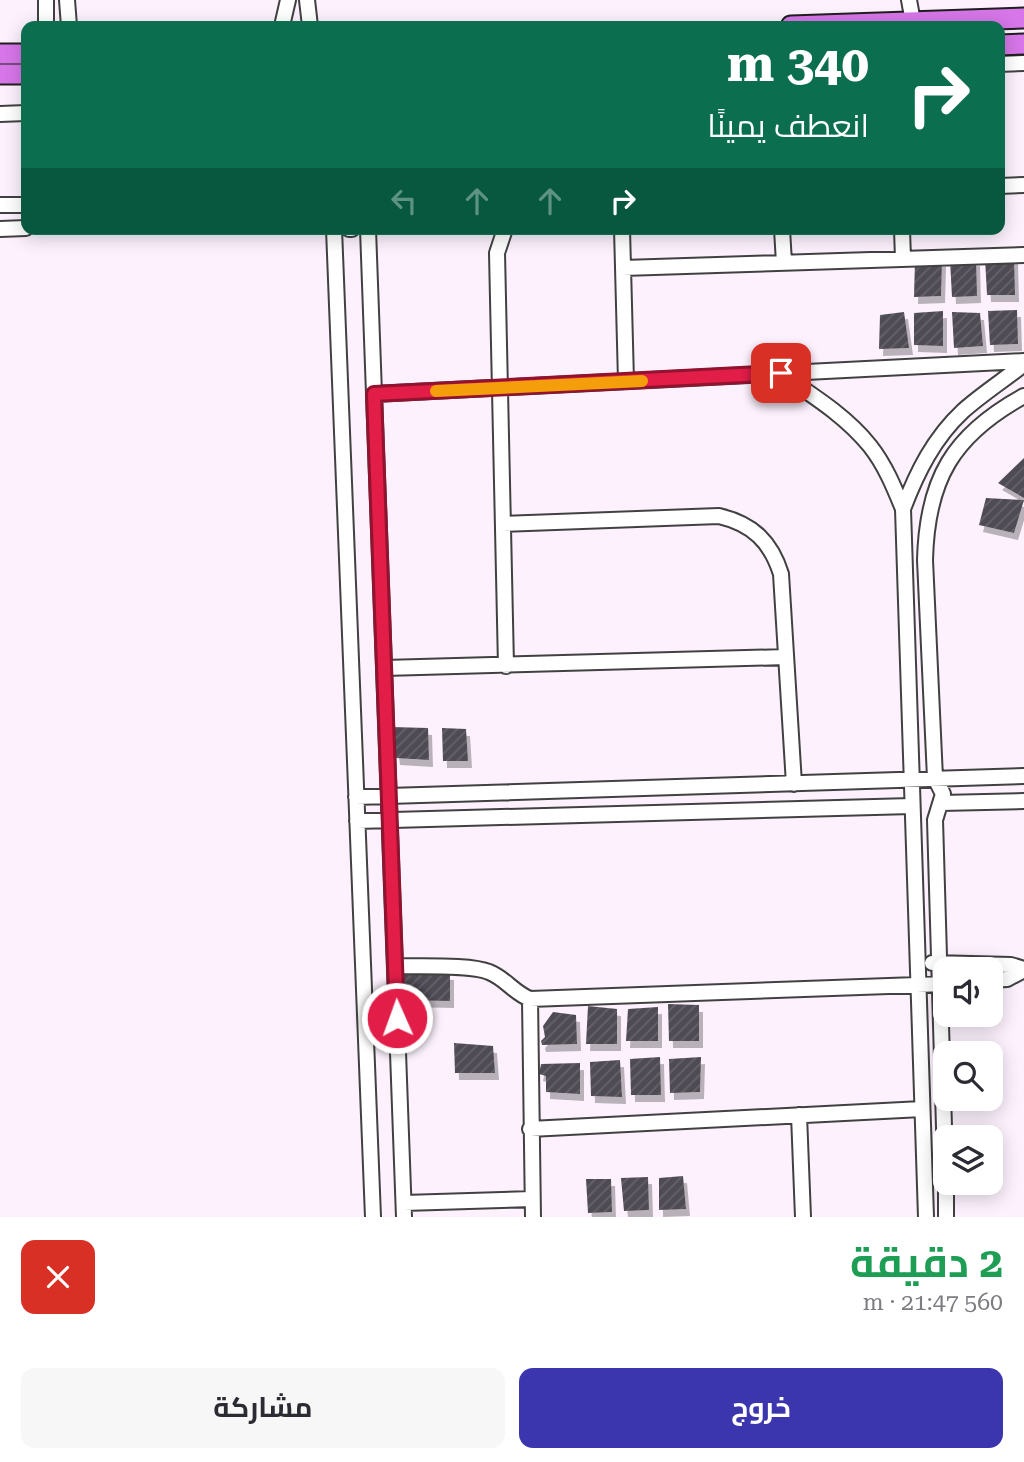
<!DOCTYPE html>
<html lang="ar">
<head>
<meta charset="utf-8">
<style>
  :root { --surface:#fff; --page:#f7f7f7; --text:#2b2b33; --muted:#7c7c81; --accent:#3b36ae }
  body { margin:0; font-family:"Roboto Serif",Cairo,serif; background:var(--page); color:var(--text); direction:rtl; height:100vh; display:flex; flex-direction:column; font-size:26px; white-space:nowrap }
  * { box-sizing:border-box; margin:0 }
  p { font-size:23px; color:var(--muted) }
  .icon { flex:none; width:38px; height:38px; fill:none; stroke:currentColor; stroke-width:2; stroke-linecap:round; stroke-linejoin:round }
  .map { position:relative; height:1217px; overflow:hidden; direction:ltr }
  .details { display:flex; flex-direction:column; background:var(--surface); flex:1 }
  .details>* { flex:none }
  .top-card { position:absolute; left:21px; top:21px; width:984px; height:214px; border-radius:14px; box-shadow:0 4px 18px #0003; direction:rtl; background:#0b6e4f; color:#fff; overflow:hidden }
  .buttons { position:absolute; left:933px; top:957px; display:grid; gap:14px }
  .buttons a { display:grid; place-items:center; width:70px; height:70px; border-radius:14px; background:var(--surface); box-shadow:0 4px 18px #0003; font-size:35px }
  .pin { position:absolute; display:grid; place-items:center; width:60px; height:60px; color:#fff; margin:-30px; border-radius:14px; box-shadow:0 4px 10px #0006 }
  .me { position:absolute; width:77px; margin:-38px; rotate:358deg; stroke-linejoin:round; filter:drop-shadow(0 0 5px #0008) }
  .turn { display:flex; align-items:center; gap:24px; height:147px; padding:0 21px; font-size:32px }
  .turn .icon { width:91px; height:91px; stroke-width:2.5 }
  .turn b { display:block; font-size:49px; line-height:60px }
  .lanes { display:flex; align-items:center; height:66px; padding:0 21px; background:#0003; justify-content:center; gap:35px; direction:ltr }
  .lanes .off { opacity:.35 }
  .round { display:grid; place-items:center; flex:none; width:74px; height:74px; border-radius:14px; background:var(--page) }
  .head { display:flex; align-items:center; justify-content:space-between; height:119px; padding:0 21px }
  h1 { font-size:42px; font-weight:700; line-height:52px; color:#1e9e55 }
  .cta { display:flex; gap:14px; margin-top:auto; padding:14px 21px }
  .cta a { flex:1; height:80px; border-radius:14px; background:var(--accent); color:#fff; font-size:28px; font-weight:700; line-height:80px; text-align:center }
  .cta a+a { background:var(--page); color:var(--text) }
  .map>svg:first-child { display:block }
</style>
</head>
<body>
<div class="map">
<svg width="1024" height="1217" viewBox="0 0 1024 1217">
  <defs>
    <pattern id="building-hatch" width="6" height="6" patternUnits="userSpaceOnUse" patternTransform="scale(1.75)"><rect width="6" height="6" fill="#504c55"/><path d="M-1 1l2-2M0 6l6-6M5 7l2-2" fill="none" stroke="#656169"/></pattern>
    <filter id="shadow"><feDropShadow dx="4" dy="7" stdDeviation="0" flood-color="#0004"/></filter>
  </defs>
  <rect width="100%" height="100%" fill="#fcf1fd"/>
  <path fill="url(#building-hatch)" filter="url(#shadow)" d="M1014,257L1015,295H987L985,258Z
    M976,259L977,296L952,297L950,260Z
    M915,260H942L941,296L914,297Z
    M1017,310L1018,344L990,345L988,311Z
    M943,311V346L914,345V313Z
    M904,312L909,348L879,349L880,315Z
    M952,312L980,313L983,346L954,348Z
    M1024,458V498L998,483Z
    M986,498L1024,500L1014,533L979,525Z
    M392,727L428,728L429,760L396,758Z
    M442,728L466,729L468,761H443Z
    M400,970L450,973V1001L402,1000Z
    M668,1004L699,1005V1041H669Z
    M588,1006L617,1009V1044H586Z
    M658,1007V1041H626L628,1009Z
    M553,1012L576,1015L577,1044L542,1045L541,1041L545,1037L543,1026Z
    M454,1043L493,1046L495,1073H455Z
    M660,1057L661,1095H631L630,1059Z
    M701,1057L700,1092L670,1093L669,1059Z
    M620,1060L622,1097L591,1096L590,1062Z
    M580,1063V1094L546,1092V1076L539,1074L541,1064Z
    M683,1176L686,1209L659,1210V1178Z
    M648,1177L649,1210L624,1211L621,1178Z
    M586,1179H611L612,1212L588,1213Z"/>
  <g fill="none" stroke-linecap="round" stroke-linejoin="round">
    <g stroke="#414141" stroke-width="18">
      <path id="minor" d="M67,0L69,26
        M307,0L310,26
        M909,0L913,22
        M46,26V0
        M282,26L288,0
        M999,64L1024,63
        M0,114L26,113
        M999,186L1024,185
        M0,205H26
        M0,229L26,228
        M334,229L373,1217
        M349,229H352
        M368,229L404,1217
        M505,229L497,253L506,666
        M622,229L626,381
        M782,229L784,263
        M902,229L903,259
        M623,268L1024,255
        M781,374C812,395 846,416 870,446C885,465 894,487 903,509L926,1217
        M374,394L1024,361
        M903,509C917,472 934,438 963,411C982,394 1004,380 1024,364
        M503,524L719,516C753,524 771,542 781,574L794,784
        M384,668L786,657
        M356,797L1024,776
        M941,803L1024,801
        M357,821L912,806
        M932,963L1011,965L1024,969
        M395,966C417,967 471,964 489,972C505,978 514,993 530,999L945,984
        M990,980L1007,979L1024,970
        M530,999L533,1217
        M799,1115L803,1217
        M530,1129L922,1109
        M945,1161L935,820L943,794L935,778L925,560C927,479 953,435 1024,396
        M946,1183V1217
        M404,1203L532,1199"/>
    </g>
    <g stroke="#1f1f1f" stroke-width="23">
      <path id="major" d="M791,26L1024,18
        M999,45L1024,44
        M0,54H26
        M0,74H26"/>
    </g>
    <use href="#minor" stroke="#fff" stroke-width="14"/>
    <use href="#major" stroke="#d676e8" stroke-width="19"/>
  </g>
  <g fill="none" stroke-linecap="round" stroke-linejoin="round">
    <g stroke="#92132f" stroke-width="18">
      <path id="route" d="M397,1018L374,394L781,373"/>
    </g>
    <use href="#route" stroke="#e11d48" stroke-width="12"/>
    <path stroke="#f59e0b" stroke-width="12" d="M436,391L642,381"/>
  </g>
</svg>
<div class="buttons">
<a><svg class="icon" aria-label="sound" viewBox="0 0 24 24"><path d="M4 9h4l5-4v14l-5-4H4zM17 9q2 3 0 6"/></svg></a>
<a><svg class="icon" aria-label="search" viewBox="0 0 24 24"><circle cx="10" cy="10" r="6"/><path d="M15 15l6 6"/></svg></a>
<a><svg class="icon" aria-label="layers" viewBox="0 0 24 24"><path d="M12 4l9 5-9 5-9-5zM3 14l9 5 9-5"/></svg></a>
</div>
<div class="pin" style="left:781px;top:373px;background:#d93025"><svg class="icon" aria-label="arrive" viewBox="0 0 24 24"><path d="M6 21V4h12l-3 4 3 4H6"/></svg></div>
<svg class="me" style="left:397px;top:1018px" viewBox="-20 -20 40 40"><circle r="17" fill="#e11d48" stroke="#fff" stroke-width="3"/><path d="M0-11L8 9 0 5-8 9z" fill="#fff"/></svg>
<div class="top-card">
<div class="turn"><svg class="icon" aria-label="right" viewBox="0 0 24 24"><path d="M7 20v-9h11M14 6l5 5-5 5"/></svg><div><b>340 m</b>انعطف يمينًا</div></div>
<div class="lanes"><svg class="icon off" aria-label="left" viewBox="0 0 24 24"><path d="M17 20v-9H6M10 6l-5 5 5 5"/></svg><svg class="icon off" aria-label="ahead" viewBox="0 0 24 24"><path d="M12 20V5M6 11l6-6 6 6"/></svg><svg class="icon off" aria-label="ahead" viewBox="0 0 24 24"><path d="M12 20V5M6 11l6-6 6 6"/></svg><svg class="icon" aria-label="right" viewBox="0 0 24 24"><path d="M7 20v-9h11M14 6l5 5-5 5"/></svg></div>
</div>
</div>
<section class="details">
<div class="head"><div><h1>2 دقيقة</h1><p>560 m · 21:47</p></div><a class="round" style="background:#d93025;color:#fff"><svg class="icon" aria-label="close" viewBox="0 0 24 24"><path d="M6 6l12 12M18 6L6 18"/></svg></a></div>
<div class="cta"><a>خروج</a><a>مشاركة</a></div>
</section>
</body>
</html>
